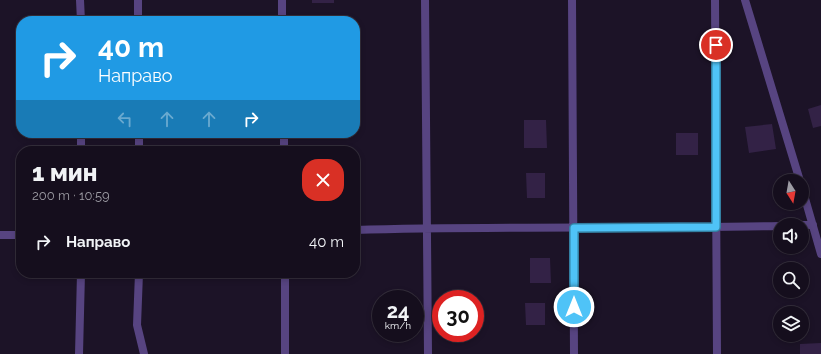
<!DOCTYPE html>
<html lang="ru">
<head>
<meta charset="utf-8">
<style>
  :root { --surface:#150e1d; --page:#1e1726; --text:#f1f3f6; --muted:#9d9ca4; --line:#342e3b }
  body { margin:0; font-family:Raleway,sans-serif; background:var(--page); color:var(--text); height:100vh; display:flex; flex-direction:column; font-size:15px; white-space:nowrap }
  * { box-sizing:border-box; margin:0 }
  p { font-size:13px; color:var(--muted) }
  .icon { flex:none; width:22px; height:22px; fill:none; stroke:currentColor; stroke-width:2; stroke-linecap:round; stroke-linejoin:round }
  .map { position:relative; flex:1; overflow:hidden }
  .side { position:absolute; left:16px; top:146px; width:344px; height:132px; display:flex; flex-direction:column; background:var(--surface); border-radius:16px; box-shadow:0 2px 6px #0003,0 0 0 1px var(--line) }
  .side>* { flex:none }
  .top-card { position:absolute; left:16px; top:16px; width:344px; height:122px; border-radius:16px; box-shadow:0 2px 6px #0003,0 0 0 1px var(--line); background:#209ae4; color:#fff; overflow:hidden }
  .needle { width:26px; rotate:169deg }
  .tools { position:absolute; left:773px; top:174px; display:grid; gap:8px }
  .tools a { display:grid; place-items:center; width:36px; height:36px; border-radius:50%; background:var(--surface); box-shadow:0 2px 6px #0003,0 0 0 1px var(--line); font-size:20px }
  .speed { position:absolute; left:372px; top:290px; display:flex; gap:8px; font-size:20px; font-weight:700; text-align:center }
  .speed>* { display:grid; place-content:center; width:52px; height:52px; border-radius:50%; background:var(--surface); box-shadow:0 2px 6px #0003,0 0 0 1px var(--line); line-height:1 }
  .speed small { font-size:10px; font-weight:400 }
  .speed .limit { border:6px solid #d22; background:#fff; color:#111 }
  .pin { position:absolute; display:grid; place-items:center; width:34px; height:34px; color:#fff; margin:-17px; border:2px solid #fff; border-radius:50%; box-shadow:0 1px 4px #0007 }
  .me { position:absolute; width:44px; margin:-22px; rotate:0deg; stroke-linejoin:round; filter:drop-shadow(0 0 3px #0008) }
  .turn { display:flex; align-items:center; gap:14px; height:84px; padding:0 16px; font-size:18px }
  .turn .icon { width:52px; height:52px; stroke-width:2.5 }
  .turn b { display:block; font-size:28px; line-height:34px }
  .lanes { display:flex; align-items:center; height:38px; padding:0 16px; background:#0003; justify-content:center; gap:20px; direction:ltr }
  .lanes .off { opacity:.35 }
  .round { display:grid; place-items:center; flex:none; width:42px; height:42px; border-radius:16px; background:var(--page) }
  .headline { display:flex; align-items:center; justify-content:space-between; height:68px; padding:0 16px }
  h1 { font-size:24px; font-weight:800; line-height:30px }
  ul { padding:0; list-style:none }
  li { display:flex; align-items:center; gap:12px; height:56px; padding:0 16px }
  li div { flex:1 }
  li b { display:block; font-size:15px }
  li em { font-style:normal }
  .map>svg:first-child { display:block }
</style>
</head>
<body>
<div class="map">
<svg width="821" height="354" viewBox="0 0 821 354">
  <rect width="100%" height="100%" fill="#1c1327"/>
  <path fill="#332246" d="M312,0H334V3H312Z
    M821,105V126L813,128L808,109Z
    M524,120H546L547,148H524Z
    M772,124L776,149L749,153L745,127Z
    M676,133H698V155H676Z
    M526,173H545V198H527Z
    M530,258H550L551,283H530Z
    M525,303H545V325H526Z
    M387,333H409V338H387Z
    M821,343V354H800V344Z"/>
  <g fill="none" stroke-linecap="round" stroke-linejoin="round">
    <path stroke="#574481" stroke-width="8" d="M80,0L81,21
      M138,0V21
      M282,0V21
      M425,0L428,354
      M572,0L574,354
      M715,0L717,354
      M745,0L800,181
      M81,133V151
      M139,133V151
      M284,133V151
      M802,188L821,254
      M802,225H813
      M355,230C497,226 638,229 780,226
      M0,235H21
      M139,273L137,325L144,354
      M285,273V354
      M79,354L81,273"/>
  </g>
  <g fill="none" stroke-linecap="round" stroke-linejoin="round">
    <g stroke="#337fa1" stroke-width="10">
      <path id="route" d="M574,307V228L716,227V45"/>
    </g>
    <use href="#route" stroke="#4fc3f7" stroke-width="7"/>
  </g>
</svg>
<div class="tools">
<a><svg class="needle" viewBox="-14 -14 28 28"><path d="M0-13l5 13h-10z" fill="#e53935"/><path d="M0 13l5-13h-10z" fill="#9d9ca4"/></svg></a>
<a><svg class="icon" aria-label="sound" viewBox="0 0 24 24"><path d="M4 9h4l5-4v14l-5-4H4zM17 9q2 3 0 6"/></svg></a>
<a><svg class="icon" aria-label="search" viewBox="0 0 24 24"><circle cx="10" cy="10" r="6"/><path d="M15 15l6 6"/></svg></a>
<a><svg class="icon" aria-label="layers" viewBox="0 0 24 24"><path d="M12 4l9 5-9 5-9-5zM3 14l9 5 9-5"/></svg></a>
</div>
<div class="speed"><div>24<small>km/h</small></div><div class="limit">30</div></div>
<div class="pin" style="left:716px;top:45px;background:#d93025"><svg class="icon" aria-label="arrive" viewBox="0 0 24 24"><path d="M6 21V4h12l-3 4 3 4H6"/></svg></div>
<svg class="me" style="left:574px;top:307px" viewBox="-20 -20 40 40"><circle r="17" fill="#4fc3f7" stroke="#fff" stroke-width="3"/><path d="M0-11L8 9 0 5-8 9z" fill="#fff"/></svg>
<div class="top-card">
<div class="turn"><svg class="icon" aria-label="right" viewBox="0 0 24 24"><path d="M7 20v-9h11M14 6l5 5-5 5"/></svg><div><b>40 m</b>Направо</div></div>
<div class="lanes"><svg class="icon off" aria-label="left" viewBox="0 0 24 24"><path d="M17 20v-9H6M10 6l-5 5 5 5"/></svg><svg class="icon off" aria-label="ahead" viewBox="0 0 24 24"><path d="M12 20V5M6 11l6-6 6 6"/></svg><svg class="icon off" aria-label="ahead" viewBox="0 0 24 24"><path d="M12 20V5M6 11l6-6 6 6"/></svg><svg class="icon" aria-label="right" viewBox="0 0 24 24"><path d="M7 20v-9h11M14 6l5 5-5 5"/></svg></div>
</div>
<section class="side">
<div class="headline"><div><h1>1 мин</h1><p>200 m · 10:59</p></div><a class="round" style="background:#d93025;color:#fff"><svg class="icon" aria-label="close" viewBox="0 0 24 24"><path d="M6 6l12 12M18 6L6 18"/></svg></a></div>
<ul>
<li><svg class="icon" aria-label="right" viewBox="0 0 24 24"><path d="M7 20v-9h11M14 6l5 5-5 5"/></svg><div><b>Направо</b></div><em>40 m</em></li>
</ul>
</section>
</div>
</body>
</html>
